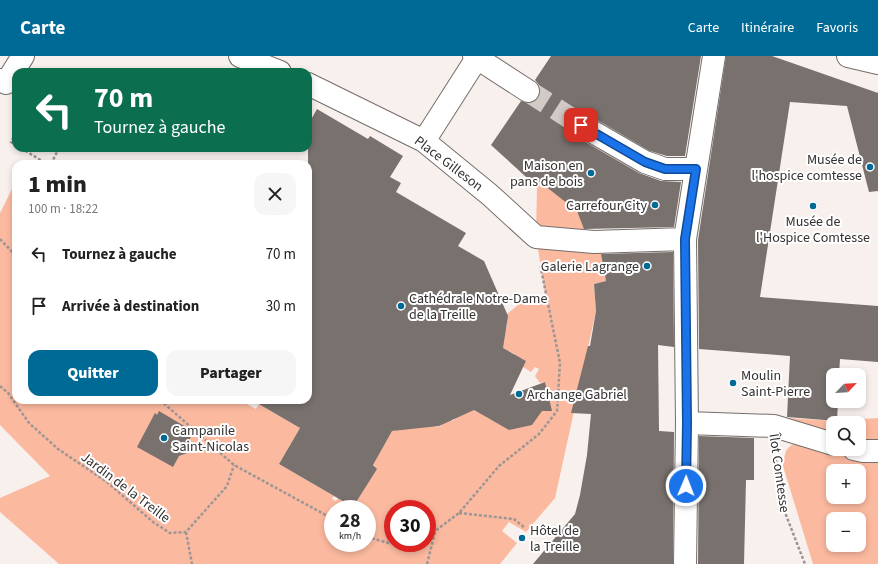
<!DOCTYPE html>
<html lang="fr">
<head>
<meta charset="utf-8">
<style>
  :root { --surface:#fff; --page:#f6f6f6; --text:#222; --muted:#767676; --accent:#006a97 }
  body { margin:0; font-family:"Source Sans 3",sans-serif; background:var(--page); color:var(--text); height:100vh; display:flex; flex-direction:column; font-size:15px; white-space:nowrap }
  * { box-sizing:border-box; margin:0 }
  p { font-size:13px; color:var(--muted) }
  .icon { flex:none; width:22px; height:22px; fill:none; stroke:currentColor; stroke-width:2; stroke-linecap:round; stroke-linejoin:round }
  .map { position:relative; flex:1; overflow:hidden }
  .side { position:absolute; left:12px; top:104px; width:300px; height:244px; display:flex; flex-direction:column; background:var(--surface); border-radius:12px; box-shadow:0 2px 6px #0003 }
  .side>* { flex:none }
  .hud { position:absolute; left:12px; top:12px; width:300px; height:84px; border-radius:12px; box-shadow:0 2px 6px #0003; background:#0b6e4f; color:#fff; overflow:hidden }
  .needle { width:26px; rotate:65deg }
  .tools { position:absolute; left:826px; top:312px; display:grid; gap:8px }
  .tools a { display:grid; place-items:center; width:40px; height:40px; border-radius:8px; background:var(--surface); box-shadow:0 2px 6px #0003; font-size:20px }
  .speed { position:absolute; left:324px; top:444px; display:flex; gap:8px; font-size:20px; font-weight:700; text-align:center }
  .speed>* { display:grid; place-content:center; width:52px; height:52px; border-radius:50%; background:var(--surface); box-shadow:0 2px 6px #0003; line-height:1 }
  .speed small { font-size:10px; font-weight:400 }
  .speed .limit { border:6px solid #d22; background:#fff; color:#111 }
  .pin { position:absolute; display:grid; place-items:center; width:34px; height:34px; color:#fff; margin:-17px; border-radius:8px; box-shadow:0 2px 6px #0006 }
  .me { position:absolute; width:44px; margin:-22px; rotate:1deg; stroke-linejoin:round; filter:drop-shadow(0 0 3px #0008) }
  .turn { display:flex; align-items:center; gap:14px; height:84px; padding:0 16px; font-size:18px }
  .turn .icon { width:52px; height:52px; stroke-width:2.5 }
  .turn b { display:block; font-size:28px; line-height:34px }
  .round { display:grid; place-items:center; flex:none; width:42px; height:42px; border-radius:12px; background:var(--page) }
  .summary { display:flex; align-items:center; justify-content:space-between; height:68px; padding:0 16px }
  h1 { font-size:24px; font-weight:800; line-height:30px }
  .primary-button { display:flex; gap:8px; margin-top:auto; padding:8px 16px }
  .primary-button a { flex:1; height:46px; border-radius:12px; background:var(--accent); color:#fff; font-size:16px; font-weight:800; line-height:46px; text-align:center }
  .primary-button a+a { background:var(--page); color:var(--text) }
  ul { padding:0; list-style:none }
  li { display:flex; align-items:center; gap:12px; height:52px; padding:0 16px }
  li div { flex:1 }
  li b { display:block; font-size:15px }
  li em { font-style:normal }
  header { display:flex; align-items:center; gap:24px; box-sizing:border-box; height:56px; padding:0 20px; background:var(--accent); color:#fff }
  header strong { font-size:19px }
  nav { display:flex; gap:22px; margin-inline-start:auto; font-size:14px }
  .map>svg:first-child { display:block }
</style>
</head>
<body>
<header>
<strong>Carte</strong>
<nav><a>Carte</a><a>Itinéraire</a><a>Favoris</a></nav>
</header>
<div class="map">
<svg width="878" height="508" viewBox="0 0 878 508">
  <rect width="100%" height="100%" fill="#f8f0ec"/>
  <path fill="#fbb99f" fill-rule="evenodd" d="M552,108L599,144L583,168L586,176L601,195L606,225L594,228L596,255L555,442L526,476L509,466L502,475L517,487L500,508H59L0,456V442L50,420L0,369V157L16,125V344H249L247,348L256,353L259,348L300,372L279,408L334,440L332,443L336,445L338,442L346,447L345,450L349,452L350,449L355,450L358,446L355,444L374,412L375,410L373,409L390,375H396V369L434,364L435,371L441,370L440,364L449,360L452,365L457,362L453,355L478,348L475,355L480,357L489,354L486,361L492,364L546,330L545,326L540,327L535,320L539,313L535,311L531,316L523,311L526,305L521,302L511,304L515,298L509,295L506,301L498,297L507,269L501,260L507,258L519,248L546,242L536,181L537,131ZM333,453H367V487H333ZM393,453H427V487H393Z
    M787,362L837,365L878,362V386L859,385V367H833V380Z
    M794,388C822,395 849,403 878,404V508H813L783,410C785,400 784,392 794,388ZM833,415H859V441H833ZM833,463H859V489H833Z"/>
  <path fill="#78716e" d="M551,0H701L685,100H667L650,95L587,58L581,57L575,58L570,62L569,69L570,75L575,80L639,117L661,125L681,126L674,171L584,173L577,155L540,126L537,131L491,89L521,45L528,47L534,46L538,42L540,35L539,29L535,24Z
    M726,0H772L878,37V135L869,136L847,50L790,46L760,241L878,250V306L840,303L839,319H833V345H838L837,365L787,361L790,300L699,293L698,184Z
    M317,53L368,83L370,80L403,100L390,121L401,127L396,136L466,177L458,190L484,205L508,260L503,292L526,305L510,339L545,326L552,355H542L532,369L509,374L474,354L439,370L392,375L373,409L377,413L353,451L279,408L300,372L252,344H308V69Z
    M673,196L674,291L658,289L659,375L674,376L673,508H533L575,458L580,439L587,399L591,358L571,357L588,290H590L596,255L594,228L606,225L601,198Z
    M159,355L191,374L189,378L192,379L186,390L187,397L179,400L173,411L137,391L155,357L157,359Z
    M699,380L754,382V424H746L744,508H698Z"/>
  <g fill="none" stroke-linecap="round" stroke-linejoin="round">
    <path stroke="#d1cac6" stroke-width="22" stroke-dasharray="22 11" stroke-linecap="butt" d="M528,35L581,69"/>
    <g stroke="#756e6b" stroke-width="24">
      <path id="minor" d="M240,0L280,16
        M474,0L528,35
        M848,0L878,7
        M0,24L6,27L23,0
        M308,28L424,85L490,139L536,181L594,186L685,183
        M581,69L645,106L665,113H696
        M424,85L477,2
        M687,367L774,370L833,388
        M854,393L863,395H878
        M685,508L687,367L685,183L714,0"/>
    </g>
    <path stroke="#9c9694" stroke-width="2.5" stroke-dasharray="3 2" stroke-linecap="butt" d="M16,77L11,86L16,89
      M21,92L47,108
      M51,108L59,92
      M0,183L16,200
      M0,330L8,337L29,367L58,393L107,426L153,466L170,477L186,476L227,430L234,409
      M160,344L234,409L333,463
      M775,399L786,459L805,508
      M459,457L514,463L524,471
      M186,476L192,508
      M427,478L435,475L459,457L499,410L539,378L557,355L560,307L540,208
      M367,481L389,487L393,486
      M427,508L435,476"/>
    <use href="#minor" stroke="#fff" stroke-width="22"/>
  </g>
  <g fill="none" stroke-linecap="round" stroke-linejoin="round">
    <g stroke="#114b97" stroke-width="10">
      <path id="route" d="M581,69L645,106L665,113H696L685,183L687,367L686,430"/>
    </g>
    <use href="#route" stroke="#1a73e8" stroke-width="7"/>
  </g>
  <g fill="#006a97" stroke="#fff" stroke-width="1.5">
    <circle cx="870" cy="111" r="4"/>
    <circle cx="591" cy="117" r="4"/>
    <circle cx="655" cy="149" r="4"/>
    <circle cx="813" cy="150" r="4"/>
    <circle cx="647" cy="210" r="4"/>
    <circle cx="401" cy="250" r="4"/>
    <circle cx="733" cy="327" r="4"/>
    <circle cx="519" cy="338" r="4"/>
    <circle cx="164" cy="382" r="4"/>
    <circle cx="522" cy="482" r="4"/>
  </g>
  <g text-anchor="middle" stroke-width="4" stroke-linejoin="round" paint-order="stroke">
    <g font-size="14" fill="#343130" stroke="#fff" text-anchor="start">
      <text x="862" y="108" text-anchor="end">Musée de<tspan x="862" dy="16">l'hospice comtesse</tspan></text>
      <text x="583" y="114" text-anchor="end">Maison en<tspan x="583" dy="16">pans de bois</tspan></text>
      <text x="647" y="154" text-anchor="end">Carrefour City</text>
      <text x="813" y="170" text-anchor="middle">Musée de<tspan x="813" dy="16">l'Hospice Comtesse</tspan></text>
      <text x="639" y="215" text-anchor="end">Galerie Lagrange</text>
      <text x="409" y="247">Cathédrale Notre-Dame<tspan x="409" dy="16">de la Treille</tspan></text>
      <text x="741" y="324">Moulin<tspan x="741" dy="16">Saint-Pierre</tspan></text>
      <text x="527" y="343">Archange Gabriel</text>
      <text x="172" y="379">Campanile<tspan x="172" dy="16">Saint-Nicolas</tspan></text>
      <text x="530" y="479">Hôtel de<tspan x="530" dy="16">la Treille</tspan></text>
    </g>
    <g font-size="14" fill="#343130" stroke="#fff">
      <text transform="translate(449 107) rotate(37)" y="5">Place Gilleson</text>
      <text transform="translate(780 417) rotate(82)" y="5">Îlot Comtesse</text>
      <text transform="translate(126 431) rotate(37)" y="5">Jardin de la Treille</text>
    </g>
  </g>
</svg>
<div class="tools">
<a><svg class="needle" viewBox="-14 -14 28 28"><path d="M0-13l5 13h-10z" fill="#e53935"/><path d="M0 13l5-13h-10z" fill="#767676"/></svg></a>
<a><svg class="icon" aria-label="search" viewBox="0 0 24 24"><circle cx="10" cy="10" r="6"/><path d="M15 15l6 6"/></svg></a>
<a>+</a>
<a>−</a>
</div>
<div class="speed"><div>28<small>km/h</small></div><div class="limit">30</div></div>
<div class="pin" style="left:581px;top:69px;background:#d93025"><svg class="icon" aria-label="arrive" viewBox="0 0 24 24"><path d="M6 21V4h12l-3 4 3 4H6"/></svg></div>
<svg class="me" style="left:686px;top:430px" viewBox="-20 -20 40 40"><circle r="17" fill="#1a73e8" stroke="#fff" stroke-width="3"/><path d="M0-11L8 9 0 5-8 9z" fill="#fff"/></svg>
<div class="hud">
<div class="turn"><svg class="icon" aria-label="left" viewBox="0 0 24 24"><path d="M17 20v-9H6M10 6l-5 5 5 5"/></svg><div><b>70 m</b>Tournez à gauche</div></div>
</div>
<section class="side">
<div class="summary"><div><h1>1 min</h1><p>100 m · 18:22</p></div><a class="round"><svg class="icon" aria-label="close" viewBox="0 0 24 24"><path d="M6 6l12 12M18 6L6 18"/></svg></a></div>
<ul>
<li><svg class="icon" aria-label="left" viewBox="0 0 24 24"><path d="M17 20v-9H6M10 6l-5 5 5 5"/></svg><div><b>Tournez à gauche</b></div><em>70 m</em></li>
<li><svg class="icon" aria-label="arrive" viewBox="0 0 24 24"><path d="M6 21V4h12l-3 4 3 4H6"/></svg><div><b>Arrivée à destination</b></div><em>30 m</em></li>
</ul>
<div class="primary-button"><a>Quitter</a><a>Partager</a></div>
</section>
</div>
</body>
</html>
